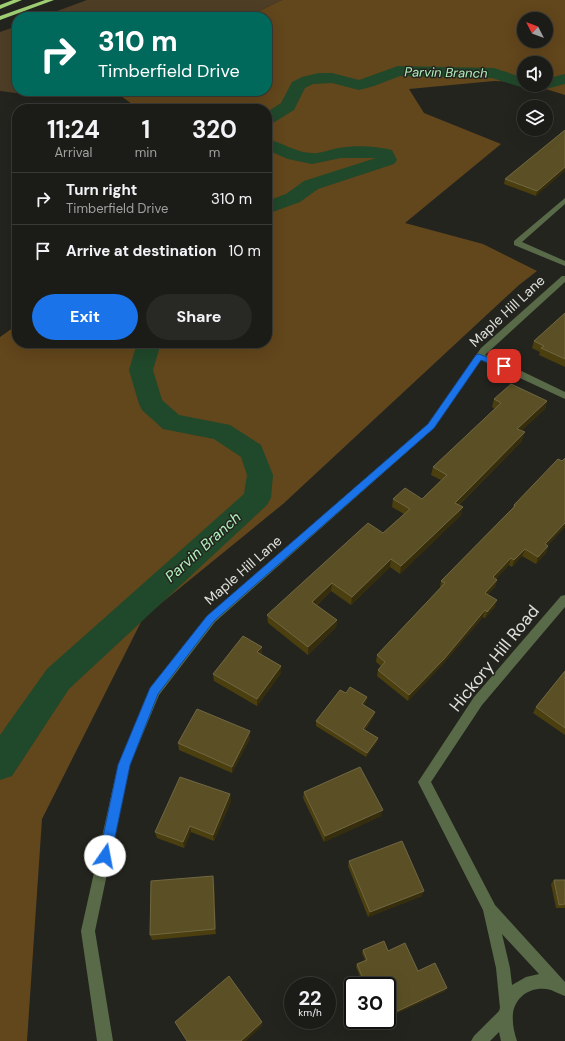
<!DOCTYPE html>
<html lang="en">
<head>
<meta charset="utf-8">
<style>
  :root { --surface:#1b1b17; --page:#282824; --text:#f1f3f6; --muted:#a0a1a1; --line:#393936; --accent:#1a73e8 }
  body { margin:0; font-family:"DM Sans",sans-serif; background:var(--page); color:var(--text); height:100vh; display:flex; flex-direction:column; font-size:15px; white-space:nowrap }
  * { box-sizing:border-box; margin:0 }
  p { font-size:13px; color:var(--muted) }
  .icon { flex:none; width:22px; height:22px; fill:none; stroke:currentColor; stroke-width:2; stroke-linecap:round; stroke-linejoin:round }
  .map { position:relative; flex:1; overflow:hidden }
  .drawer { position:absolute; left:12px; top:104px; width:260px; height:244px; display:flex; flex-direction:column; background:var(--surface); border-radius:16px; box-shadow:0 4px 16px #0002,0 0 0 1px var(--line) }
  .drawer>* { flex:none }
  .banner { position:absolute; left:12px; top:12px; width:260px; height:84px; border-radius:16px; box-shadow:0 4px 16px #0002,0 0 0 1px var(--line); background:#00695c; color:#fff; overflow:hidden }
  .needle { width:26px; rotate:312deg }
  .controls { position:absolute; left:517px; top:12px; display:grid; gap:8px }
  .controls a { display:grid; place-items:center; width:36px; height:36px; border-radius:50%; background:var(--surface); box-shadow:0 4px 16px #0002,0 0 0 1px var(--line); font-size:20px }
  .speed { position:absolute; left:284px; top:977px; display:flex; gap:8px; font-size:20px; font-weight:700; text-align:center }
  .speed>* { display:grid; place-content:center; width:52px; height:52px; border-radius:50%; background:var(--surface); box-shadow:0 4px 16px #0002,0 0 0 1px var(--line); line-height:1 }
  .speed small { font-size:10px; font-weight:400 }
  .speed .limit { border:2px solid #111; border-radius:6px; background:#fff; color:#111 }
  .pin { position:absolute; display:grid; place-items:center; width:34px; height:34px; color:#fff; margin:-17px; border-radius:8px; box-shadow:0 2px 6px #0006 }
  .me { position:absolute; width:44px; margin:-22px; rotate:12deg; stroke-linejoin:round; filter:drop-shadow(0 0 3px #0008) }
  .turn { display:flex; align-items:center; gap:14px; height:84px; padding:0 20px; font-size:18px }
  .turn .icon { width:52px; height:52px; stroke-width:2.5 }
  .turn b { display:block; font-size:28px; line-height:34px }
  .eta { display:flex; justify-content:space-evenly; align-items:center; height:68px; text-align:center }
  .eta b { font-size:24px; font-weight:700; line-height:28px }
  .button { display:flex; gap:8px; margin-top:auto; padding:8px 20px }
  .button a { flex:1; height:46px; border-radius:24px; background:var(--accent); color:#fff; font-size:16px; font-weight:700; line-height:46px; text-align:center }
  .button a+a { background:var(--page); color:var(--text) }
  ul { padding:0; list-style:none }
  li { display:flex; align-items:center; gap:12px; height:52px; padding:0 20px; border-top:1px solid var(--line) }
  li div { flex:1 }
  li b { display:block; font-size:15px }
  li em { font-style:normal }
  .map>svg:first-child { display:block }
</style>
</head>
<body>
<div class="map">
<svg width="565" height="1041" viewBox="0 0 565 1041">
  <rect width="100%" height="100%" fill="#24241f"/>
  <path fill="#4f3e26" d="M87,0H282L247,17H217L195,11L179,17H41Z
    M17,26V91H114L16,93L0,91V32Z"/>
  <path fill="#62461c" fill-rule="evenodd" d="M282,0H565V95L533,85H546V63H524V82L494,81L409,89L424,113L501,144L405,223L483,244L537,271L519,285L283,504L143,618L42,819L27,1041H0V337L17,325V343H267V109H139L114,91H267V17H247ZM524,19H546V41H524Z"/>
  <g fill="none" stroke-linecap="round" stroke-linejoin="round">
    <path fill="#20482a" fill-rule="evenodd" d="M398,66L494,68L524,78V85H531L524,88L492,78L400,76L374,86L359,90L332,83L313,84L305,88L294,110L273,123L267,124V112L281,103L292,82L302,77L319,73H332L359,80Z
      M565,74V84L546,89L540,87L539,85H546V79Z
      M267,139C282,142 296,153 312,153C320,154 331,149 339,148C356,145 376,146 392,150L397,160L394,164L318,189L300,202L267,214V201L286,194L304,181L376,158H341L312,164L288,159L267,150Z
      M137,343H161L153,370L162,400L179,415L230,425L261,445L273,475L271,498L267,505L69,689L12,776L0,780V735L47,669L244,494L247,475L241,457L214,439L163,429L142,410L139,404L129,370Z"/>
    <path fill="#586a47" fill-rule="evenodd" d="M565,198V204L522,242L565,261V266L514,245V241Z
      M562,276H565V282L485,355L507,364L565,392V399L481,360L434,428L215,622L159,695L130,765L95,931L113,1041H97L81,931L118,765L150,688L207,616L428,424L481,348Z
      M565,595V607L482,705L431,782L495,905L565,982V996C560,994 555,992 551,990C533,985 516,995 513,1013C512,1023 514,1032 517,1041H501L499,1032L490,1041H471L474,1036L499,1011L500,1008L496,968L483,910L418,782L474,697L561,596ZM502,934L539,974L526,977L512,985L510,968Z"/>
    <path fill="#9fce73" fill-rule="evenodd" d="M13,0H22L0,9V5Z
      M45,0H54L0,20V16Z"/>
  </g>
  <path fill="#4b3f0f" d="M565,130L536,196L504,184L505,179Z
    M565,313V367L539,355L540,352L532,348L534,341Z
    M494,399L547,401L545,409L521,431L522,441L459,505L461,515L400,574L390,567L351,605L331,591L317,605L337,620L336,627L308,655L268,623L267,615L383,533L404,514L392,507L393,499H422L441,480L431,475L433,467L495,409L492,407Z
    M565,458V527L547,546H548L546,553L536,564L522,556L512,567L509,565L496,579L497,580L495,587L488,594L495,607L485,618L483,617L442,665L408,701L377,676L378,670L381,666L376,662L377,655L440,588L441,581L512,509L514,505Z
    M262,647L261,655L281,666V673L257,706L214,681L213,674Z
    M565,671V735L533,713L536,707Z
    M346,693L367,697L366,702L364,705L374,716L365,730L378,738L377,742L366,757L316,726V721Z
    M250,738L232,773L179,750L178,743Z
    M304,792L381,816L324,842L303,798Z
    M231,801L214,841L191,832L184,848L157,838L155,832Z
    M349,861L422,896L368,917L348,866Z
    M554,880H565V908H556L551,884Z
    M214,881L216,934L152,940L150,935Z
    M363,950L388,951L445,991L387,1018V986H364L356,967L357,964L365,960L362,953Z"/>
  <path fill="#352d0c" d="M565,167V171L536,196L537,191Z
    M547,401L545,409L515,437L517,429Z
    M525,432L522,441L453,510L455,503Z
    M463,507L461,515L400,574L401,566Z
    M565,523V527L542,551L545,544Z
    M548,546L546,553L536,564L538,557Z
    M525,549L522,556L512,567L514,560Z
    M511,558L509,565L491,584L493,577Z
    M391,559L390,567L351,605L352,597Z
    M497,580L495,587L483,599L485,593Z
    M332,583L331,591L312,609V602Z
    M497,600L495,607L485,618L487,612Z
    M485,610L483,617L442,665L408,701L409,695Z
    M337,620L336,627L308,655V647Z
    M262,647V654L257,660V652Z
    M281,666V673L257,706V699Z
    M367,697L366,702L361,708L362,704Z
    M375,712L374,716L362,733L363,729Z
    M250,731V738L232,773V767Z
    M378,738L377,742L366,757L367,753Z
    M230,794L231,801L214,841L213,835Z
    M383,810L381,816L324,842L325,836Z
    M190,826L191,832L184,848L183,842Z
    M213,876L214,881L216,934L215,929Z
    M424,891L422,896L368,917L370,912Z
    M447,988L445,991L387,1018V1016Z
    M262,1022V1026L246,1041H241Z"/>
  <path fill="#5b5025" stroke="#706742" d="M565,130V167L537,191L505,179Z
    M565,313V359L541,348L544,346L534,341Z
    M511,384L547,401L517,429L525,432L455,503L463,507L401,566L391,559L352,597L332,583L312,602L337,620L308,647L267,615L368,523L383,533L410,509L393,499L405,488L422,499L447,475L433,467L501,403L494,399Z
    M565,458V523L545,544L548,546L538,557L525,549L514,560L511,558L493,577L497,580L485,593L497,600L487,612L485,610L444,659L409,695L378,670L385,662L377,655L445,583L441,581L515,506L514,505L558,459L562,461Z
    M243,636L262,647L257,652L281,666L257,699L213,674Z
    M565,671V728L536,707Z
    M350,687L367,697L362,704L375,712L363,729L378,738L367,753L316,721L340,690L346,693Z
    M197,709L250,731L232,767L178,743Z
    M360,767L383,810L325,836L304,792Z
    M180,777L230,794L213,835L190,826L183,842L155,832Z
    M402,841L424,891L370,912L349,861Z
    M213,876L215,929L150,935L151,881Z
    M554,880H565V904L559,905Z
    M384,941L388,951L405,943L418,971L435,963L447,988L387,1016V986H366L357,964L367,960L363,950Z
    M229,976L262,1022L241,1041H187L175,1022Z"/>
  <path fill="#1a73e8" stroke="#114b97" d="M479,354L508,366L504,369L481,360L434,428L214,621L158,694L130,765L111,856L109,860L105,862L100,860L99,856L118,765L150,688L207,616L428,424L476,355Z"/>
  <g text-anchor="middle" stroke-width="3" stroke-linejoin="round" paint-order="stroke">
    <g font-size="13" font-style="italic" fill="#b0f2bc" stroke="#24241f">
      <text transform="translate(446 72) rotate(1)" y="5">Parvin Branch</text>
    </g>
    <g font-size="14" fill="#dfe0dc" stroke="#24241f">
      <text transform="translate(507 311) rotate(-43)" y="5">Maple Hill Lane</text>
      <text transform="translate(243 570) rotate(-41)" y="5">Maple Hill Lane</text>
    </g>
    <g font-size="15" font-style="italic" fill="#b0f2bc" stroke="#24241f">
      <text transform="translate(203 547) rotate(-42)" y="5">Parvin Branch</text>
    </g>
    <g font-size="17" fill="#dfe0dc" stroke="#24241f">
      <text transform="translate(494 658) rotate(-51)" y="6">Hickory Hill Road</text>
    </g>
  </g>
</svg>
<div class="controls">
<a><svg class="needle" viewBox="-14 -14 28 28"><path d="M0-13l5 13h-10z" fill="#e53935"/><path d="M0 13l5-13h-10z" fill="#a0a1a1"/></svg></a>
<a><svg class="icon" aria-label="sound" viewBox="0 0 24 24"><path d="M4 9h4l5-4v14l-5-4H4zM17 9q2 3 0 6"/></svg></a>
<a><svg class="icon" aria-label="layers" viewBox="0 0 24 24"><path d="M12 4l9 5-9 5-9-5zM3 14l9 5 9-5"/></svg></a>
</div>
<div class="speed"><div>22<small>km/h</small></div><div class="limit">30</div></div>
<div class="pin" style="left:504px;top:366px;background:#d93025"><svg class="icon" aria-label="arrive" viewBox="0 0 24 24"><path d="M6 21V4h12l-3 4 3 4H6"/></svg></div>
<svg class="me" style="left:105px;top:856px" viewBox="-20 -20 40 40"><circle r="19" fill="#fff"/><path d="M0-13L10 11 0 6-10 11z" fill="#1a73e8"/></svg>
<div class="banner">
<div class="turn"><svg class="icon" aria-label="right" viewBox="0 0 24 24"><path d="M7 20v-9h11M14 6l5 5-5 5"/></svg><div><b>310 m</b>Timberfield Drive</div></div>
</div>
<section class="drawer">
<div class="eta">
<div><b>11:24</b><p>Arrival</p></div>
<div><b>1</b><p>min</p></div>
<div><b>320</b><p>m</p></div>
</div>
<ul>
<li><svg class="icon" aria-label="right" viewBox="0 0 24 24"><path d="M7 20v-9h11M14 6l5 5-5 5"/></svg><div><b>Turn right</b><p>Timberfield Drive</p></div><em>310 m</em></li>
<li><svg class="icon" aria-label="arrive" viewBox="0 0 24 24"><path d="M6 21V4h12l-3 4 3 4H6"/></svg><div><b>Arrive at destination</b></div><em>10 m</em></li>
</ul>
<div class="button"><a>Exit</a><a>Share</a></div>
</section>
</div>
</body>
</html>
